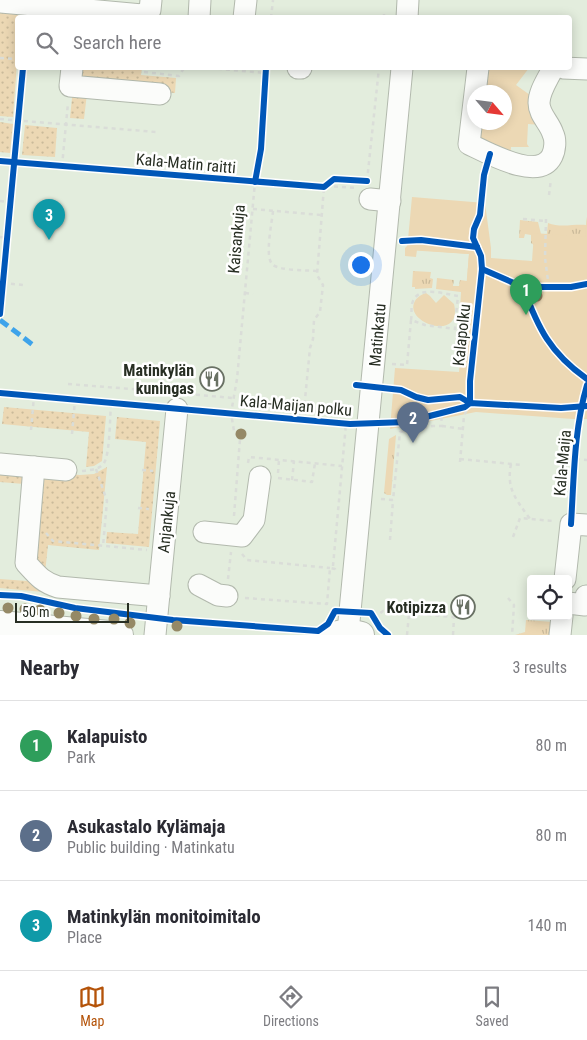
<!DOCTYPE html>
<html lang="en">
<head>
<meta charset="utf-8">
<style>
	:root { --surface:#fff; --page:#f2f2f3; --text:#2b2b33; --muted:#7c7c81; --line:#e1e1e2; --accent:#b45309 }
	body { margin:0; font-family:"Roboto Condensed",sans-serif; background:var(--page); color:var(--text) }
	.controls { position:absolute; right:15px; bottom:15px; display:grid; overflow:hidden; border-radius:5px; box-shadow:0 2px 12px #0003 }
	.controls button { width:45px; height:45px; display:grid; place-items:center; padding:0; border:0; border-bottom:1px solid var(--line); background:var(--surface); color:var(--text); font:25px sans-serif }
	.compass { position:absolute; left:467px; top:85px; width:45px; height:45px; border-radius:50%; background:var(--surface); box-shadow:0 2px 12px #0003; rotate:118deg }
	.scale { position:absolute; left:15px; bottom:12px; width:114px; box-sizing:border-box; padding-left:5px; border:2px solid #272e23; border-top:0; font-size:14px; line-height:18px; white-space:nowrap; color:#272e23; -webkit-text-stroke:4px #fff; paint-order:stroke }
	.you { position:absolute; left:360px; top:264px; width:18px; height:18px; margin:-12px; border:4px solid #fff; border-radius:50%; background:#1a73e8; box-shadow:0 0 0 8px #1a73e833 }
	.badge { display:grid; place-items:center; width:32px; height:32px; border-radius:50%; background:var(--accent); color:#fff; font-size:16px; font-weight:700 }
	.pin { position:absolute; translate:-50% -41px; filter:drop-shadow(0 1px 2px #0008) }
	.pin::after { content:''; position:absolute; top:26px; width:18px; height:15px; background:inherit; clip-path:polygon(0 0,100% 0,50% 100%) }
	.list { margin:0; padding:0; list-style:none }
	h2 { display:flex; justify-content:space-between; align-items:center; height:65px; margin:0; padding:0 20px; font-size:21px }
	h2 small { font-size:16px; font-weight:400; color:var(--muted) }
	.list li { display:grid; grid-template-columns:32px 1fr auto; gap:15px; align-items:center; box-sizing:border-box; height:90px; padding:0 20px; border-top:1px solid var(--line) }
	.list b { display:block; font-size:19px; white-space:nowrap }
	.list p { margin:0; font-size:16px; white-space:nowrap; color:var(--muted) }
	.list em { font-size:16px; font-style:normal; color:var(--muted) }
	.icon { flex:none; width:28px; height:28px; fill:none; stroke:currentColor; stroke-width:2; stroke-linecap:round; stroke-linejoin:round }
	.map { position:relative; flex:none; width:587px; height:635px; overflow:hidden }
	.search { position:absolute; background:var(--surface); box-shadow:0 2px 12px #0003; left:15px; right:15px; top:15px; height:55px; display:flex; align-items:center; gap:12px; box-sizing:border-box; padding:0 18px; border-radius:5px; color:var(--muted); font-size:19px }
	.sheet { height:335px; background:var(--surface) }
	nav { display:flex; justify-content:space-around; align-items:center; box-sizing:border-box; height:70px; border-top:1px solid var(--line); background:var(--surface); font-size:14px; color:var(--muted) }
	nav a { display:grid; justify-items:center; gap:2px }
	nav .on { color:var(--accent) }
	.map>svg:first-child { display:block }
	.grass { fill:url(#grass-tufts) }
	.park { fill:#ecd8b4 }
	.garden { fill:url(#garden-dots) }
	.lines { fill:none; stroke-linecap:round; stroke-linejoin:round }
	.minor-casing { stroke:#b2b9ad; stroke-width:23 }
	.major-casing { stroke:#b2b9ad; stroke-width:28 }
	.path { stroke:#daddd8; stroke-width:2.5; stroke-dasharray:4 4; stroke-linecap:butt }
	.minor { stroke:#fbfcfa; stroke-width:21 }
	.major { stroke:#fbfcfa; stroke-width:26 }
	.quiet { stroke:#3ea3ea; stroke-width:5; stroke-dasharray:10 5; stroke-linecap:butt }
	.cycleway-casing { stroke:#fff; stroke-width:9 }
	.cycleway { stroke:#0057b8; stroke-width:6 }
	.tree { fill:#958966 }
	.labels { text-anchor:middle; stroke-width:5; stroke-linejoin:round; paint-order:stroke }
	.street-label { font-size:16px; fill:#272e23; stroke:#fff }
	.poi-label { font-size:16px; font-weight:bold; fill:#272e23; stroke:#fff; text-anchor:end }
</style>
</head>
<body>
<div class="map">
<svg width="587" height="635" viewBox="0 0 587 635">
	<defs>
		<pattern id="grass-tufts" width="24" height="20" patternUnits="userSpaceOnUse" patternTransform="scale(1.25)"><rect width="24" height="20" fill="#ecd8b4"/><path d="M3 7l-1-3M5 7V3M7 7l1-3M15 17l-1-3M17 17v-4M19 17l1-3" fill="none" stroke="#caba9a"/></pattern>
		<pattern id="garden-dots" width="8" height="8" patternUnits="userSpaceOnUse" patternTransform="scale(1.25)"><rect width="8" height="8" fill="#ecd8b4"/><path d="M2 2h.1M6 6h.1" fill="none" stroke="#caba9a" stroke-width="1.8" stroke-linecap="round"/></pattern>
	</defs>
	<rect width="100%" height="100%" fill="#e3eddd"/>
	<g class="grass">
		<path d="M587,217V280L546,242L548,223C560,228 573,224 586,225Z"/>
		<polygon points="520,220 538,222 542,238 534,245 531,243 531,235 525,234 524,238 519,238"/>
		<polygon points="408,245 475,252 464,313 465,309 460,309 461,292 436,289 437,278 454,280 453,286 459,286 460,280 467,281 469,254 417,250 416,257 405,256 405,248"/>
		<polygon points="413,271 431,272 430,278 433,279 432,288 415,289 415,287 412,287"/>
		<polygon points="396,435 391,495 387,495 384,493 389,439"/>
		<polygon points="526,620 553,622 555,635 515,635 525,632"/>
	</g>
	<g class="park">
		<polygon points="484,68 529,68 516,85 530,95 542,125 528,124 527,144 529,147 511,147 510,160 475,141 477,123 504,122 504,92 480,92"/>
		<polygon points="412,197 485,203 491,248 491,258 532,261 534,233 585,237 587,217 587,419 573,419 476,412 390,429 395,368 459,372 469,254 407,250"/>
		<path d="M426,293L430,296L436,303L444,295L454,304C463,342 406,324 414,303C416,298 420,295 426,293Z"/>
	</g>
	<g class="garden">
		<polygon points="0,0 23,0 21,17 18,18 17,63 13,117 0,116"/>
		<polygon points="75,68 142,68 141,75 176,78 175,93 88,85 84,119 70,118"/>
		<polygon points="0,122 13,124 10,153 0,152"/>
		<polygon points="25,125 57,128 55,157 22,155"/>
		<polygon points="4,407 106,416 102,461 94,466 86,467 89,432 2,424"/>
		<polygon points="117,417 160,421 149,547 106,543 107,532 138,534 146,442 115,439"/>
		<polygon points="107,467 99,550 48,545 43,592 0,588 0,579 27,581 36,485 0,482 0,468 80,475 94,474"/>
	</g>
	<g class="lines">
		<g class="minor-casing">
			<g id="minor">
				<polyline points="0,2 77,9"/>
				<polyline points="76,18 77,9 142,15 150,10 151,0"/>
				<polyline points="199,18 200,0"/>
				<polyline points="244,18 246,0"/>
				<polyline points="407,18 408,0"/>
				<polyline points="72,68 70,86 160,94"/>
				<polyline points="298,68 301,68"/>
				<path d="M478,68L469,144C488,153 539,182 552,156C555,150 556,140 553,134C550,123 539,115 539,103C539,91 548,79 553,68"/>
				<polyline points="563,68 587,69"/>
				<polyline points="370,199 390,201"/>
				<polyline points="0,464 66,470"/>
				<path d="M34,467L26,563C37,575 42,582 58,587L159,596"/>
				<polyline points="204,532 242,536 254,520 260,477"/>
				<polyline points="565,579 571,524 587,525"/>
				<polyline points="199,585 218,595 227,596"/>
				<polyline points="568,603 585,605 586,596"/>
				<polyline points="348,632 402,68"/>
				<polyline points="155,635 177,409"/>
				<polyline points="560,635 562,616"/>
			</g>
		</g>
		<g class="major-casing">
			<g id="major">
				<polyline points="0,624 120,635"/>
				<polyline points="333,635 348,632 361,635"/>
			</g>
		</g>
		<g class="path">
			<polyline points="271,18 273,0"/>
			<polyline points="384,18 384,12"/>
			<polyline points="0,58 18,59"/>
			<polyline points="210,68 265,73"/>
			<polyline points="144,72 179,76 184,68"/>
			<polyline points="0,119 156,132"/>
			<polyline points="62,166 68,103"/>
			<polyline points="367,181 379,68"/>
			<polyline points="326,186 357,188"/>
			<polyline points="549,195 551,179"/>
			<polyline points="0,201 10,202"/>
			<polyline points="253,209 321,215"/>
			<path d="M273,211C272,223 264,258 273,265C282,271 306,270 317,271"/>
			<polyline points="523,219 546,221"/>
			<polyline points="546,219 545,258 549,288"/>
			<polyline points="0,237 7,238"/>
			<polyline points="3,283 24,285"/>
			<polyline points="245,293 253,294"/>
			<polyline points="0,308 1,309"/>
			<path d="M411,320C412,315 411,308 412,304C417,284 444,294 458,296L456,315"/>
			<polyline points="392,364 407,365 411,320 425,325 455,329 456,315 477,318"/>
			<polyline points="68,384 170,392"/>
			<polyline points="188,394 233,398"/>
			<polyline points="304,410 352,415"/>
			<polyline points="303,420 310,348 313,339 314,320 320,312 323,285 317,275 324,187"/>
			<polyline points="442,426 463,429"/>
			<polyline points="31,430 34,396"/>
			<polyline points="72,434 75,400"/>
			<polyline points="460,459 522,465"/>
			<polyline points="576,459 587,460"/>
			<polyline points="460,462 464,416 470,403"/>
			<polyline points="248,463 249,457 342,466"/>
			<path d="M511,464C506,489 516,499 530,519"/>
			<polyline points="96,469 107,501 103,546"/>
			<polyline points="142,470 153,471"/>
			<path d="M82,471C90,470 99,470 104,463C110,454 110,415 111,403"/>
			<polyline points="278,473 279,460"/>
			<polyline points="278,478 312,482 315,463"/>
			<polyline points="292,480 294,461"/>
			<polyline points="381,499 393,500 400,432 433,426 442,426 441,413"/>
			<polyline points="138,508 149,509"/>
			<polyline points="234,516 240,439 234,431 231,413 237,379 255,182"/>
			<polyline points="46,533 53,541 147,550"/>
			<polyline points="513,537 520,518 553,521"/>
			<polyline points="390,540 393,500"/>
			<polyline points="242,554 247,560 330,568"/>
			<polyline points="333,566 346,424"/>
			<polyline points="228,579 231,552"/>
			<polyline points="245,598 327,604 330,568 335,569 335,571"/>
			<polyline points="508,598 514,605 512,635"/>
			<polyline points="374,618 383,611 465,618"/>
			<polyline points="207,622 208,625"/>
			<polyline points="407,635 409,614"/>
			<polyline points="453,635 454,618"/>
		</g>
		<use href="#minor" class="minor"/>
		<use href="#major" class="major"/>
		<polyline class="quiet" points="0,320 33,345"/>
		<g class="cycleway-casing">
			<g id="cycleway">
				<polyline points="0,161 324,187 334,179 367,181"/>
				<polyline points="255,182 261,149 266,68"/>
				<polyline points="402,241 421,240 477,247"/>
				<polyline points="482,269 523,287 571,287 587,284"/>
				<path d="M523,287C538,328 550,353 587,379"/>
				<polyline points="0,314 23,68"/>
				<polyline points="356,385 401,390 416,397 428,400 460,397 470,403"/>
				<polyline points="0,393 350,424 406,422 465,407 470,403 561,408 587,406"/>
				<polyline points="470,403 470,381 482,269 481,256 473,238 474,229 480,215 484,175 490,154"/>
				<path d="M571,524C574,477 574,429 587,385"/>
				<polyline points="0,595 21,596 75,608 173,620 318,631 328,624 335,611 371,613 380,628 388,635"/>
			</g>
		</g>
		<use href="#cycleway" class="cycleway"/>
	</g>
	<g class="tree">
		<circle cx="537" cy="296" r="5.5"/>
		<circle cx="241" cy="434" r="5.5"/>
		<circle cx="8" cy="608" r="5.5"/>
		<circle cx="25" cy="609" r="5.5"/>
		<circle cx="40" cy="610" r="5.5"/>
		<circle cx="59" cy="613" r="5.5"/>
		<circle cx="76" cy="616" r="5.5"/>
		<circle cx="94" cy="619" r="5.5"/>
		<circle cx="114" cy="619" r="5.5"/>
		<circle cx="130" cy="623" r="5.5"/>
		<circle cx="177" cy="626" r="5.5"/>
	</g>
	<defs>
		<g id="restaurant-ring" transform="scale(1.25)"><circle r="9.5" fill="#fff" stroke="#697164" stroke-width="1.5"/><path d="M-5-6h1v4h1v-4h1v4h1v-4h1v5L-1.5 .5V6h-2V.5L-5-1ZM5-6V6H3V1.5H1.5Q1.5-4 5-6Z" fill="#697164"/></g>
	</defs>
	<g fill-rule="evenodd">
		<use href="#restaurant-ring" x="212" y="379"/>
		<use href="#restaurant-ring" x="463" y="607"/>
	</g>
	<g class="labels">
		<g class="street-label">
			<text transform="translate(186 163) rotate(5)" y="6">Kala-Matin raitti</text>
			<text transform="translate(236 239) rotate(-85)" y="6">Kaisankuja</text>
			<text transform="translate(377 335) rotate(-85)" y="6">Matinkatu</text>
			<text transform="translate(461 335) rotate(-84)" y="6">Kalapolku</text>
			<text transform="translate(296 405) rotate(5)" y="6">Kala-Maijan polku</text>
			<text transform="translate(562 463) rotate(-85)" y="6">Kala-Maija</text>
			<text transform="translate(166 522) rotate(-84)" y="6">Anjankuja</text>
		</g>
		<g class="poi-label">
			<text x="194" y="376">Matinkylän<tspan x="194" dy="18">kuningas</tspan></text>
			<text x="446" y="613">Kotipizza</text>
		</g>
	</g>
</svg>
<div class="controls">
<button><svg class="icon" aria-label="locate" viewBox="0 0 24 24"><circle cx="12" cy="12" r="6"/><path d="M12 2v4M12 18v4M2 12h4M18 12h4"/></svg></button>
</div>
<svg class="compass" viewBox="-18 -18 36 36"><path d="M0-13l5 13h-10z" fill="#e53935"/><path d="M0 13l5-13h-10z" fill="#7c7c81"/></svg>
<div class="scale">50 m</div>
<div class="you"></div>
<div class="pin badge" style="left:526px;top:315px;background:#2e9e5b">1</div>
<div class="pin badge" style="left:413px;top:443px;background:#5c6f8a">2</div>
<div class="pin badge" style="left:49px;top:240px;background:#0f9aa8">3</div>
<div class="search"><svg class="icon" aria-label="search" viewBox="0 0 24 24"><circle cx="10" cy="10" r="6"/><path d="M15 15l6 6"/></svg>Search here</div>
</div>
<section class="sheet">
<h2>Nearby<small>3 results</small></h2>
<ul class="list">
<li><span class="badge" style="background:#2e9e5b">1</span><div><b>Kalapuisto</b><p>Park</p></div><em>80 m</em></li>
<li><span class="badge" style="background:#5c6f8a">2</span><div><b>Asukastalo Kylämaja</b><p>Public building · Matinkatu</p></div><em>80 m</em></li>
<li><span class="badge" style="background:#0f9aa8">3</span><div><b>Matinkylän monitoimitalo</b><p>Place</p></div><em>140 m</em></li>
</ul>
</section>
<nav>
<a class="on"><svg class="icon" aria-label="map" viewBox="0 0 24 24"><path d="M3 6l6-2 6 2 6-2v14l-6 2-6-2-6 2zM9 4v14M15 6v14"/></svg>Map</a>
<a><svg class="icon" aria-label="directions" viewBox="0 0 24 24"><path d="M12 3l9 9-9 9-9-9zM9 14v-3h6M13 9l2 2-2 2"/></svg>Directions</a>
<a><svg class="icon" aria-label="saved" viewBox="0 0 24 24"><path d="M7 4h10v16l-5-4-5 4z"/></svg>Saved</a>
</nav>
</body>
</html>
